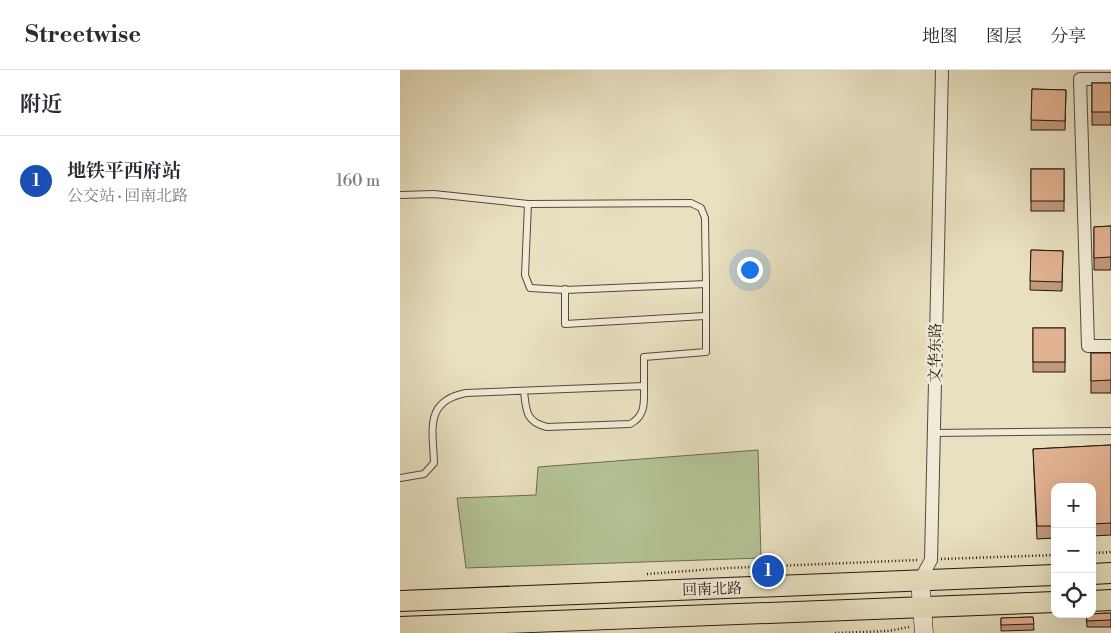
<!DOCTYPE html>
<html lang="zh">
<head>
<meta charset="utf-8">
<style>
	:root { --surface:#fff; --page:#f2f2f3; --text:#2b2b33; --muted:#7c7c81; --line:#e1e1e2; --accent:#7c3aed }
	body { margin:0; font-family:"Libre Bodoni","Noto Serif SC",serif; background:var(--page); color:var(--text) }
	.controls { position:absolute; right:15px; bottom:15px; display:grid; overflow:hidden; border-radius:10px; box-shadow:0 5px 20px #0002 }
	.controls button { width:45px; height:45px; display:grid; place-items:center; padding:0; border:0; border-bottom:1px solid var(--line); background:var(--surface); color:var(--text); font:25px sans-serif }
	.you { position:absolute; left:349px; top:199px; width:18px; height:18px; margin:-12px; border:4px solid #fff; border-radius:50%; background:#1a73e8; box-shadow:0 0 0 8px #1a73e833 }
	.badge { display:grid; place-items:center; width:32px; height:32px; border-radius:50%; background:var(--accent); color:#fff; font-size:16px; font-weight:700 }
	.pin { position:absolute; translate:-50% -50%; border:2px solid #fff; box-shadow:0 1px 5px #0006 }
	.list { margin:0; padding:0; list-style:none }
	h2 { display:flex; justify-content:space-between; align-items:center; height:65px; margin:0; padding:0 20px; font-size:21px }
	h2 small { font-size:16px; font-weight:400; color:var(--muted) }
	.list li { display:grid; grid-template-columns:32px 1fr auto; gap:15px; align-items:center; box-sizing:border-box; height:90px; padding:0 20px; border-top:1px solid var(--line) }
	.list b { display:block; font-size:19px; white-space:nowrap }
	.list p { margin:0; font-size:16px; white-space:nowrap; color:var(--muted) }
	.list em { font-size:16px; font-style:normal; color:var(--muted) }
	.icon { flex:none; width:28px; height:28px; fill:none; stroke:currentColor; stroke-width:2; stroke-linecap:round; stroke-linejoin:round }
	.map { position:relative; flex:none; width:711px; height:563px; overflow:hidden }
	header { display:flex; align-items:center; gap:30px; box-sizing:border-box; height:70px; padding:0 25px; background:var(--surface); border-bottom:1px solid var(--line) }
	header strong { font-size:24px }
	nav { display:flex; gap:28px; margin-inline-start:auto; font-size:18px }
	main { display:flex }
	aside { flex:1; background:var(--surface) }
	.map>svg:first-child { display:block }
	.green { fill:#b4c394; stroke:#6d6c51 }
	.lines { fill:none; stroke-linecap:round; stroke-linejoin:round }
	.lane-casing { stroke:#56483a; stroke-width:8 }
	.street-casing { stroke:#56483a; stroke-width:14 }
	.secondary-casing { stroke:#26150e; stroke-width:19 }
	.primary-casing { stroke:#26150e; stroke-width:22 }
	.path { stroke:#26150e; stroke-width:2.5; stroke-dasharray:1 2.5; stroke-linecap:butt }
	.lane { stroke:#f0ebd6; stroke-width:6 }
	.street { stroke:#f0ebd6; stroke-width:12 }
	.secondary { stroke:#f0ebd6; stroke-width:18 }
	.primary { stroke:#e8e0c0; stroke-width:20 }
	.wall { fill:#c2997d; stroke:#26150e }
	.building { fill:#e1b291; stroke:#26150e }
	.labels { text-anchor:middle; stroke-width:5; stroke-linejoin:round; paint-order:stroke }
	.street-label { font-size:15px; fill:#26150e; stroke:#f0ebd6 }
</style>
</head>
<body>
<header>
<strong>Streetwise</strong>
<nav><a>地图</a><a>图层</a><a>分享</a></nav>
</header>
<main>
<aside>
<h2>附近<small></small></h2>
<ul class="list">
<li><span class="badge" style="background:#1a4fb4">1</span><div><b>地铁平西府站</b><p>公交站 · 回南北路</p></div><em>160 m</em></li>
</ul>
</aside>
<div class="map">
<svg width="711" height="563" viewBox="0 0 711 563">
	<rect width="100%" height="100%" fill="#e8e0c0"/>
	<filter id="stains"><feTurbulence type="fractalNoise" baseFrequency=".004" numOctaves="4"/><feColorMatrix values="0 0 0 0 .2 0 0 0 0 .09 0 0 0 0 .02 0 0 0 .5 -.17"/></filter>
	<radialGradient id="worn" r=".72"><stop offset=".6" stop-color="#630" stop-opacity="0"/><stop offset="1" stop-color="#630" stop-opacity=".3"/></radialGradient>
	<polygon class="green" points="358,380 361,488 66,498 57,428 136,425 138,397"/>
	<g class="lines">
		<g class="lane-casing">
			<g id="lane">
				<polyline points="0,125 34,124 128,134 291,133 301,138 305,148 306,214 165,220 130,218 125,205 128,134"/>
				<polyline points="165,219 165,254 305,246"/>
				<polyline points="244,316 244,287 306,282 306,214"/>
				<polyline points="534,363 711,361"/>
				<path d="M0,408L24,404L34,393C33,360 24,331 66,323L244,316C244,332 246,346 230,354L147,357C126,352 126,341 124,321"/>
			</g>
		</g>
		<g class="street-casing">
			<g id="street">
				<polyline points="711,9 680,9 688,276 711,276"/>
				<polyline points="520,510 531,490 542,0"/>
			</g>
		</g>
		<g class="secondary-casing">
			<polyline id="secondary" points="520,510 524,563"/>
		</g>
		<g class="primary-casing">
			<g id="primary">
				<polyline points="692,504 711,503"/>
				<polyline points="0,531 655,505"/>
				<polyline points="692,531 711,530"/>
				<polyline points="0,557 655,532"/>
			</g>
		</g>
		<g class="path">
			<polyline points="692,483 711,482"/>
			<polyline points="541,489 655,485"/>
			<polyline points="247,504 328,498 518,490"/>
			<polyline points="435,563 488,561 509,557"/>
		</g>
		<use href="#lane" class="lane"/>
		<use href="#street" class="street"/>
		<use href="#secondary" class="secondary"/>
		<use href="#primary" class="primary"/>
	</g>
	<g class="wall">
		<rect x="692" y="13" width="19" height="42"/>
		<polygon points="632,19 666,20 665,60 631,60"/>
		<rect x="631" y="99" width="33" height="42"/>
		<polygon points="711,156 711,200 694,200 694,157"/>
		<polygon points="631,180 663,181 662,221 630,220"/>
		<rect x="633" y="258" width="32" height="44"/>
		<rect x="691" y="283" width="20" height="40"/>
		<polygon points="711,375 711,465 692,466 692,417 655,417 655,468 637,469 633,379"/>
		<polygon points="711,543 711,557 687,557 686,544"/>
		<polygon points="633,547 634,560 601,561 601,548"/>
	</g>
	<g class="building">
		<rect x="692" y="13" width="19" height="29"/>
		<polygon points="632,19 666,20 665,51 631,50"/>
		<rect x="631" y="99" width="33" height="32"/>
		<polygon points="711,156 711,187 694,188 694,157"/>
		<polygon points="631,180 663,181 662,212 630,211"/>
		<rect x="633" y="258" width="32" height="34"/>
		<polygon points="691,283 711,283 711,310 691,311"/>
		<polygon points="711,375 711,453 692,454 692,417 655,417 655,456 637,456 633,379"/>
		<polygon points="711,543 711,550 687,551 686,544"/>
		<polygon points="633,547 634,554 601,555 601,548"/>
	</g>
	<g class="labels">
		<g class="street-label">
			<text transform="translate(535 283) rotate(-89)" y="5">文华东路</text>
			<text transform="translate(312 519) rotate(-2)" y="5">回南北路</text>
		</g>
	</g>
	<rect width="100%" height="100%" filter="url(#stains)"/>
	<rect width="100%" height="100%" fill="url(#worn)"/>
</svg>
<div class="controls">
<button>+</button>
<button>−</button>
<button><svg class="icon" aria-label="locate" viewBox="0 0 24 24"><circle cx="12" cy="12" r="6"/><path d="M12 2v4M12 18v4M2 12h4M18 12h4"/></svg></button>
</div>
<div class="you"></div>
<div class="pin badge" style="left:368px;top:501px;background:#1a4fb4">1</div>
</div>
</main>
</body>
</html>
